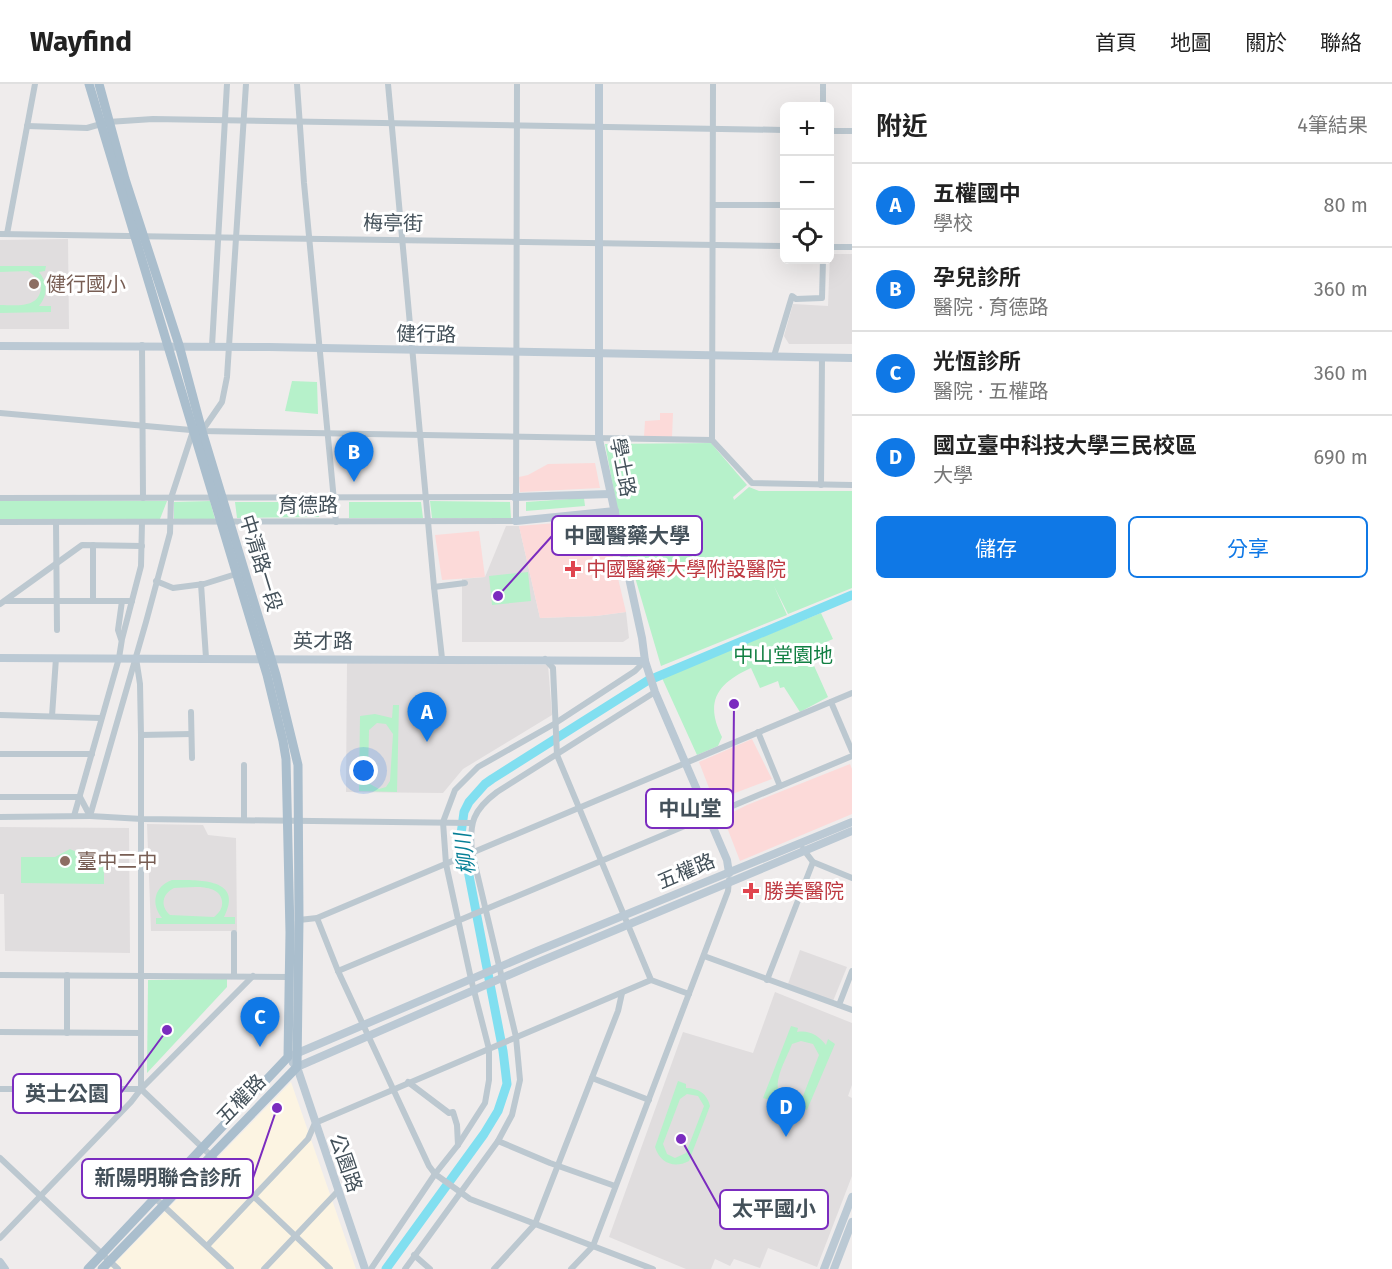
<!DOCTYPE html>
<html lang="zh-TW">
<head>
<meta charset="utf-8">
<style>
	:root { --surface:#fff; --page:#f6f6f6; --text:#222; --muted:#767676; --line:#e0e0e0; --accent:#0f78e6 }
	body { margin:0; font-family:"Fira Sans","Noto Sans TC",sans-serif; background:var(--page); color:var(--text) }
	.controls { position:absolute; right:18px; top:18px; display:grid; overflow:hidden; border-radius:9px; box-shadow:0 6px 24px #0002 }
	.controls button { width:54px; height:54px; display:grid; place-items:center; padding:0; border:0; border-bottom:2px solid var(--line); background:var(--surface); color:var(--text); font:30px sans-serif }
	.you { position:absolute; left:364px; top:687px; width:21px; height:21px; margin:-15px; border:4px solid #fff; border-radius:50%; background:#1a73e8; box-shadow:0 0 0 9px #1a73e833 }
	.badge { display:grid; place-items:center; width:39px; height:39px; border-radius:50%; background:var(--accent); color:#fff; font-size:20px; font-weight:700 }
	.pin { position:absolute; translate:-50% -50px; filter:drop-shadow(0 2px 3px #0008) }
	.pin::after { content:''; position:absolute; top:32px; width:21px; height:18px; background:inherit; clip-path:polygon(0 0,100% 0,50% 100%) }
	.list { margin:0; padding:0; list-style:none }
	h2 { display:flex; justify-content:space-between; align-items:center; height:78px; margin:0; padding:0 24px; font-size:26px }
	h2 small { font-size:20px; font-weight:400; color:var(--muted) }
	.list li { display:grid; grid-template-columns:39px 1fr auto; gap:18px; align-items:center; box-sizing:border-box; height:84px; padding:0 24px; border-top:2px solid var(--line) }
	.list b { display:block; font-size:22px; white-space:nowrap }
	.list p { margin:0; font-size:20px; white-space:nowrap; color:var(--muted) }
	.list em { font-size:20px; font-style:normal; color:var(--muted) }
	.actions { display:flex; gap:12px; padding:18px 24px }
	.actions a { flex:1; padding:14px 0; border:2px solid var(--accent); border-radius:9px; text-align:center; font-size:21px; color:var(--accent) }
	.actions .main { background:var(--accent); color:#fff }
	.icon { flex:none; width:33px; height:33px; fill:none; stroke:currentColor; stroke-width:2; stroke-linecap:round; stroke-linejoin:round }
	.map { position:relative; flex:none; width:852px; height:1185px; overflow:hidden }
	header { display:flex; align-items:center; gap:36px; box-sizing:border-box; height:84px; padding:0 30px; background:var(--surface); border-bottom:2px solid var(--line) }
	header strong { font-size:28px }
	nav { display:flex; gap:33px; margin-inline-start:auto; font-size:21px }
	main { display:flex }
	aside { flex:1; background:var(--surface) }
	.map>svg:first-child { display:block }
	.commercial { fill:#fcf4e2 }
	.education { fill:#e0ddde }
	.medical { fill:#fcdad9 }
	.green { fill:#b6f1ca; fill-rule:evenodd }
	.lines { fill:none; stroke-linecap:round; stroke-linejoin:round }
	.river { stroke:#81dff0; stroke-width:9 }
	.street { stroke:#bcc8d0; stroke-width:6 }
	.secondary { stroke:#bbc9d4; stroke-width:8 }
	.primary { stroke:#aabecd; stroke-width:9 }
	.education-dot { fill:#8d6e63; stroke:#fff; stroke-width:2 }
	.health-dot { fill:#e0444e; stroke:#fff; stroke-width:2 }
	.labels { text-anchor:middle; stroke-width:6; stroke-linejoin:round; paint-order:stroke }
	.street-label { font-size:20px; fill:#44515a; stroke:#fff }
	.education-label { font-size:20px; fill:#785e54; stroke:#fff; text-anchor:start }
	.health-label { font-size:20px; fill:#be3a42; stroke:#fff; text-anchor:start }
	.park-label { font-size:20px; fill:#117f42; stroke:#fff }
	.water-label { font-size:21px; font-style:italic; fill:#067f96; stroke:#fff }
	.leader { fill:none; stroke:#7b2cbf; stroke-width:2 }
	.callout-dot { fill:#7b2cbf; stroke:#fff; stroke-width:2 }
	.callout { fill:#fff; stroke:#7b2cbf; stroke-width:2 }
	.callout-label { font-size:21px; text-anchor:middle; font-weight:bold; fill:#44515a }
</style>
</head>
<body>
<header>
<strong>Wayfind</strong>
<nav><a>首頁</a><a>地圖</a><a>關於</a><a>聯絡</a></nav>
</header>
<main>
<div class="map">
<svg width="852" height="1185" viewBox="0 0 852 1185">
	<rect width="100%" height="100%" fill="#efecec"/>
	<polygon class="commercial" points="291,998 356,1185 109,1185"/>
	<g class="education">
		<polygon points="68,155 69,245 0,245 0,156"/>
		<polygon points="830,170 852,170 852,260 789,260 784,252 793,220 828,222"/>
		<polygon points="506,442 519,442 540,534 596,532 626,528 629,554 623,558 462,558 462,495 485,493"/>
		<polygon points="347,579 548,581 552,631 463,685 443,709 346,708"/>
		<polygon points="147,740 203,741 208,751 236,754 237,847 151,847"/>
		<polygon points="0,743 129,744 130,869 5,867 4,810 0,810"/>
		<polygon points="800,866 847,883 833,917 788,900"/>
		<polygon points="775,908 852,939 852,1001 848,1012 852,1014 852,1092 817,1183 768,1164 760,1184 734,1175 730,1182 715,1175 711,1185 686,1185 609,1153 683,948 753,969"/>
	</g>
	<g class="medical">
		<polygon points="660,329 673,329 672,353 644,353 645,337 660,336"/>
		<polygon points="595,379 600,404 520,408 519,393 528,391 548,380"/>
		<polygon points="604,435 626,528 596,532 540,534 519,442"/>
		<polygon points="479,447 485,493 442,496 435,451"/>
		<polygon points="752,655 772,695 714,717 699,678"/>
		<polygon points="850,680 852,685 852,730 740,777 723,733 747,721"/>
	</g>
	<g class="green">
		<path d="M0,182H46L45,187L39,188C48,199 48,211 39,222H51V228L0,229V221C16,221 39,225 41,204L37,194L28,187L0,188Z"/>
		<polygon points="292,297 317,298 318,330 285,327"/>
		<polygon points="711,359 747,401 733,413 734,416 749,403 759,407 852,407 852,504 788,530 774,502 787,531 661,582 622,449 605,360"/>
		<polygon points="584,414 585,422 526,427 526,418"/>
		<polygon points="0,416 167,417 160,435 0,437"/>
		<polygon points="210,417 215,435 174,435 174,418"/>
		<polygon points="430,417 510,418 511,434 432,434"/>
		<polygon points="235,418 318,418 319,433 237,434"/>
		<polygon points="349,418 421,418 423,434 349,434"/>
		<polygon points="528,488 531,517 492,521 489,492"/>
		<path d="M821,529L833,555L807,566L828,613L800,628L784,603L780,604L778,597L760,604L751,584C718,599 704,617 722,653L718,662L697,671L662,594Z"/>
		<path d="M393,621H399L397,708L359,707L360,632L375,630L392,634ZM377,639L386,640L393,650L390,697L386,703L379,705L370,700L368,693L369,646Z"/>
		<polygon points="70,765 83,771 104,769 104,800 21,799 21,773 55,773"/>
		<path d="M172,796C196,796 245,793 224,833H235V840H156V834H162C150,819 155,802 172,796ZM174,804C188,804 219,798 222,817C223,824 219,829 214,833L170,831C160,822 162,810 174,804Z"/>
		<polygon points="227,895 227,903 147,989 148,896"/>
		<path d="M791,942L798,944L797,948C809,946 818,951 826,961L828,955L835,960L807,1026L802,1024L803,1020L786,1021L773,1011L770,1016L763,1014ZM801,957L813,960L819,971L803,1012C797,1016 791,1018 784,1014C768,1004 787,974 792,960Z"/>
		<path d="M678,997L686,1000V1004C699,1004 707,1010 710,1022L689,1077C674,1085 660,1079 655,1063ZM687,1010L698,1012L704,1022L686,1069L675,1074L667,1070L663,1060L680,1015Z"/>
	</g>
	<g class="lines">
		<polyline class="river" points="386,1185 484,1050 498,1027 507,1000 503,967 461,750 464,728 469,718 485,700 492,695 647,597 852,511"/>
		<g class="street">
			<polyline points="297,0 304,99 336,438"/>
			<polyline points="388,0 434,503 442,574"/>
			<polyline points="823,22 823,0"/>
			<polyline points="27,42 87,44 108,38 153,35 784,46"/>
			<polyline points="830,47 852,47"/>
			<polyline points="713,121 784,121"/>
			<polyline points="0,150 784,162"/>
			<polyline points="7,150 35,0"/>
			<polyline points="830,163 852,163"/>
			<polyline points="142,261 143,414"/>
			<polyline points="212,262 227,0"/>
			<polyline points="774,272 792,212 796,215 822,214 823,176"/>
			<polyline points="0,329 202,347 712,356 752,399 852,401"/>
			<polyline points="202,347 222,318 227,293 246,0"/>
			<polyline points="712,356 713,0"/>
			<polyline points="821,401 822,273"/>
			<polyline points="0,414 515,413"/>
			<polyline points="0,438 516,437 517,0"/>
			<polyline points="56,438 57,546"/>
			<polyline points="93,461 93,517"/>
			<polyline points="156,497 173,504 204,500 236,490"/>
			<polyline points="201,500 206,574"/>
			<polyline points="434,503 465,499"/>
			<polyline points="5,517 132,517"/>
			<polyline points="0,520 82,461 142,462"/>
			<polyline points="121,555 118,546 122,517"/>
			<polyline points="136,574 140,600 141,651 141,1005 330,1185"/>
			<polyline points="545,575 553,584 557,671 651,896 689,910"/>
			<polyline points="831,618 852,667"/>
			<polyline points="191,628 192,674"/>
			<polyline points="0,631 101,634"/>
			<polyline points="52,632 56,574"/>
			<polyline points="758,648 780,702"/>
			<polyline points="141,651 191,650"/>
			<polyline points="0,670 92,670"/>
			<polyline points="244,681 244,735"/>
			<polyline points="0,713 80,713"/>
			<polyline points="80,713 90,732 142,735 471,739"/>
			<polyline points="74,732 119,574 122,555 141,482 142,438"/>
			<polyline points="0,733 90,732 146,538 170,449 171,414 193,347"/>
			<polyline points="803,765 813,778 852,794"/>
			<polyline points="317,834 338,887 429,1082 435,1090 470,1115 653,1185"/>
			<polyline points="298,838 299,836 317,834 852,609"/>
			<polyline points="704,872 852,926"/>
			<polyline points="338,887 852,672"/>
			<polyline points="0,891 289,893"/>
			<polyline points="234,892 234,849"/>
			<polyline points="767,896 813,778"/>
			<polyline points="839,921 852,887"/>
			<polyline points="0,948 141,949"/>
			<polyline points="67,949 67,891"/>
			<polyline points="592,994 649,1016"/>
			<polyline points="408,998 449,1029 453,1028 457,1041 458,1061"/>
			<polyline points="0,1005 141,1005"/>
			<polyline points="498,1057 550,1079 615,1102"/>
			<polyline points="0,1074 118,1185"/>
			<polyline points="155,1114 231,1185"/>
			<polyline points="0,1154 131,1018 141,1005 253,892"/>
			<polyline points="207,1162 308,1055 315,1039 651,896"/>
			<polyline points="414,1171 430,1185"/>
			<polyline points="264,1185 338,1107"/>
			<polyline points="371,1185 435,1090 458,1061 485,1019 489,996 489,965 471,895 446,780 443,738 455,706 478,683 554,640 635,587 645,577"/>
			<path d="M405,1185L498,1057L512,1031L520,996L516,953L472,768C469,739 473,726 497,708L655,608"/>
			<polyline points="494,1185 535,1140 618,927 622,909"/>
			<polyline points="571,1185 593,1162 728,807 729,796"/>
		</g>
		<g class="secondary">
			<polyline points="599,0 599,355 642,554 645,577 655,608 727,776 729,789"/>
			<polyline points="0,262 269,263 852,274"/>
			<polyline points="515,413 610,410"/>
			<polyline points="516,437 615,427"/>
			<polyline points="0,574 645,577"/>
			<polyline points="293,971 537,867 852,738"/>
			<polyline points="293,979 297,983 365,1185"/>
			<polyline points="297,983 534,880 852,747"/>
			<polyline points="0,1178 5,1185"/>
			<polyline points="824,1185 852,1113"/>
			<polyline points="834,1185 852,1138"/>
		</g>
		<g class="primary">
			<polyline points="99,0 125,95 179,261 202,347 276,591 298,681 299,836 297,983 102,1185"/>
			<polyline points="88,1185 288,973 290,848 286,675 283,657 267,591 89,0"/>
		</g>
	</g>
	<g class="education-dot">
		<circle cx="34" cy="200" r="6"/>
		<circle cx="65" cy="777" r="6"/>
	</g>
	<g class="health-dot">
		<path d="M570 476h6v6h6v6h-6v6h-6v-6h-6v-6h6z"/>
		<path d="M748 798h6v6h6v6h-6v6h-6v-6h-6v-6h6z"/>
	</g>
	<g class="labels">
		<g class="street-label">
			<text transform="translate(393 139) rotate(1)" y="7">梅亭街</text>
			<text transform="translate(426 250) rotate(1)" y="7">健行路</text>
			<text transform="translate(623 383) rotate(79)" y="7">學士路</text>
			<text x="308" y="428">育德路</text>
			<text transform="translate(261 479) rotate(73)" y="7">中清路一段</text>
			<text x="323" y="564">英才路</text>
			<text transform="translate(686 787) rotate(-23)" y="7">五權路</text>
			<text transform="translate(241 1015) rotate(-46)" y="7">五權路</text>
			<text transform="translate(346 1079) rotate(71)" y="7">公園路</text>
		</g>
		<g class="education-label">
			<text x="46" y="207">健行國小</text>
			<text x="77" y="784">臺中二中</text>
		</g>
		<g class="health-label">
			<text x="586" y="492">中國醫藥大學附設醫院</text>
			<text x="764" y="814">勝美醫院</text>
		</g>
		<g class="park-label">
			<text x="783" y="578">中山堂園地</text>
		</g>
		<g class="water-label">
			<text transform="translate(465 770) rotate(-97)" y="7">柳川</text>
		</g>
	</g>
	<path class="leader" d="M498 512L552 452M734 620L733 724M167 946L121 1009M277 1024L253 1094M681 1055L720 1125"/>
	<g class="callout-dot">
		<circle cx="498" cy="512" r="6"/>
		<circle cx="734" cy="620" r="6"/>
		<circle cx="167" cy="946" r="6"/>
		<circle cx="277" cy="1024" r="6"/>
		<circle cx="681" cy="1055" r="6"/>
	</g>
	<g class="callout">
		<rect x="552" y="432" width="150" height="39" rx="6"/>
		<rect x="646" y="705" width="87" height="39" rx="6"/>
		<rect x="13" y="990" width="108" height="39" rx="6"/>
		<rect x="82" y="1075" width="171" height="39" rx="6"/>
		<rect x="720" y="1106" width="108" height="39" rx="6"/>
	</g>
	<g class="callout-label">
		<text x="627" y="459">中國醫藥大學</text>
		<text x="690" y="732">中山堂</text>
		<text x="67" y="1017">英士公園</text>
		<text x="168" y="1101">新陽明聯合診所</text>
		<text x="774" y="1132">太平國小</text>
	</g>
</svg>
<div class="controls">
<button>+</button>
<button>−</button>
<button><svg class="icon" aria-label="locate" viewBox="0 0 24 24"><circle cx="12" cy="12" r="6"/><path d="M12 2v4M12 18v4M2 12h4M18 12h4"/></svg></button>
</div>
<div class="you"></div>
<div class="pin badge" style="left:427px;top:658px">A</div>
<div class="pin badge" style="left:354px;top:398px">B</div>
<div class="pin badge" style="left:260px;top:963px">C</div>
<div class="pin badge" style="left:786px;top:1053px">D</div>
</div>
<aside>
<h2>附近<small>4筆結果</small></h2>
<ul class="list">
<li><span class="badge">A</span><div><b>五權國中</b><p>學校</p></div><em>80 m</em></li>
<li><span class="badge">B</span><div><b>孕兒診所</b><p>醫院 · 育德路</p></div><em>360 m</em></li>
<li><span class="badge">C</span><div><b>光恆診所</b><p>醫院 · 五權路</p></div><em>360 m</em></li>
<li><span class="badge">D</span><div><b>國立臺中科技大學三民校區</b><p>大學</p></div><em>690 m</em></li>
</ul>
<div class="actions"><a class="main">儲存</a><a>分享</a></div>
</aside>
</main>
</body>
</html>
